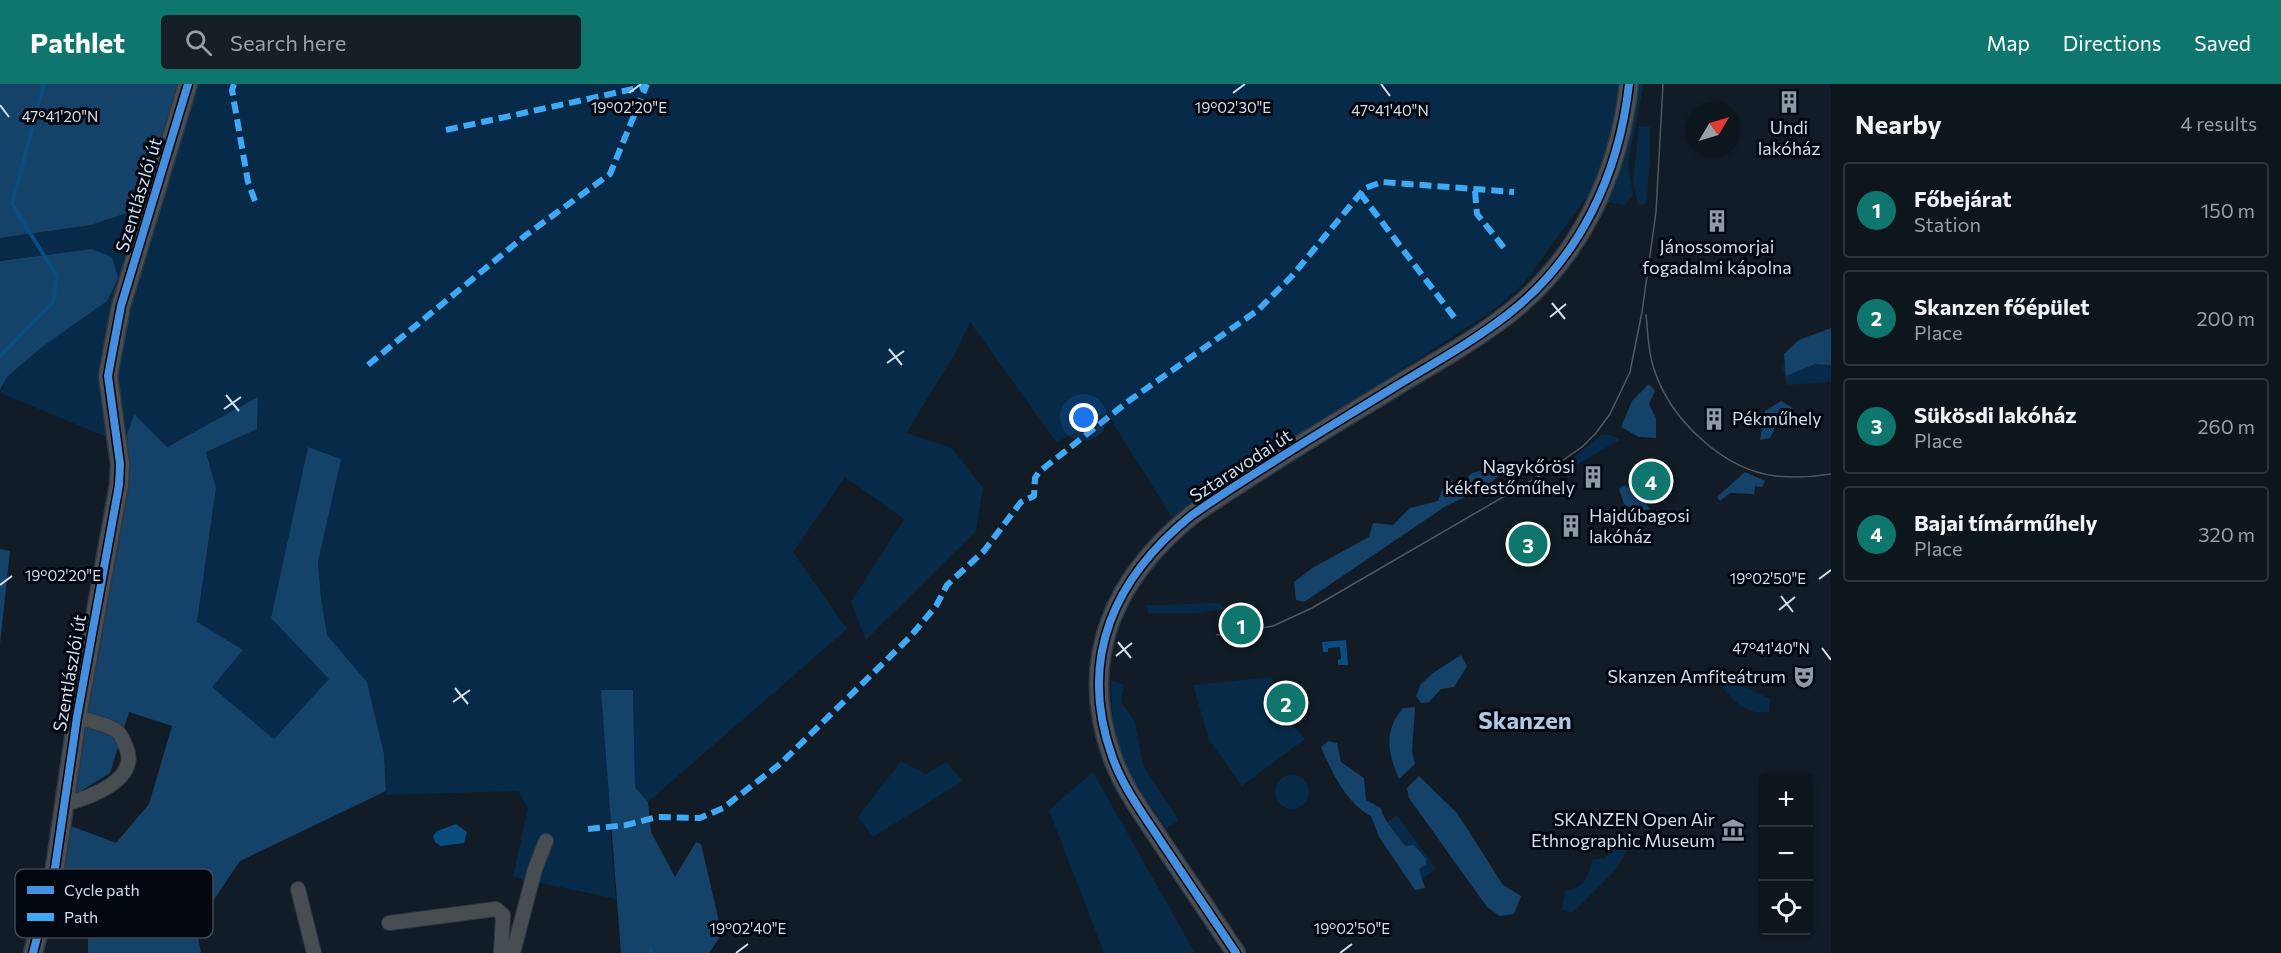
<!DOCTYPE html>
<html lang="en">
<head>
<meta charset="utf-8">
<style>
	:root { --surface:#0d151d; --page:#161e26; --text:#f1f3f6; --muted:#9a9fa4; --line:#2d343b; --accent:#0f766e }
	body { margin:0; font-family:Commissioner,sans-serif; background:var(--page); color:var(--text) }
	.controls { position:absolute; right:18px; bottom:18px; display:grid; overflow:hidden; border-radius:6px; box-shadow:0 2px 4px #0004 }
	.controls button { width:54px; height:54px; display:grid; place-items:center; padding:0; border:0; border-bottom:2px solid var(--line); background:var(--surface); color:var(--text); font:30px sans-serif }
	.compass { position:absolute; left:1687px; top:18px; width:54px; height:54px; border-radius:50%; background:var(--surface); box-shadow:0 2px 4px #0004; rotate:52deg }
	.you { position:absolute; left:1084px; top:334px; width:21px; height:21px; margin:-15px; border:4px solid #fff; border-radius:50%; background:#1a73e8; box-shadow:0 0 0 9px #1a73e833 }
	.badge { display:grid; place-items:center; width:39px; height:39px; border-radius:50%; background:var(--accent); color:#fff; font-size:20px; font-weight:700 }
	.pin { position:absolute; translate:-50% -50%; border:3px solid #fff; box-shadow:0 2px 6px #0006 }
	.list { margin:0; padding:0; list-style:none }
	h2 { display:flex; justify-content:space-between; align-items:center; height:78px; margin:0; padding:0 24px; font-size:26px }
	h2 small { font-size:20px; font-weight:400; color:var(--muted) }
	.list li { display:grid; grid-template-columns:39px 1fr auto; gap:18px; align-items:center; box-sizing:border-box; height:96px; margin:0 12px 12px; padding:0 12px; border:2px solid var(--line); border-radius:6px }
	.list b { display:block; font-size:22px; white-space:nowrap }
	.list p { margin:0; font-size:20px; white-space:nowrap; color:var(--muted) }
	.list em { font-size:20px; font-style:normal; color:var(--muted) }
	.icon { flex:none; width:33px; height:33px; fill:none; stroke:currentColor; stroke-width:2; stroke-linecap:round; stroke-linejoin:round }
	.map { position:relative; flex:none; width:1831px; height:869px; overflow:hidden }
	header { display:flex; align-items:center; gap:36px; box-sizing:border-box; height:84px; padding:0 30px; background:var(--accent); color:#fff }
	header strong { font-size:28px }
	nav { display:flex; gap:33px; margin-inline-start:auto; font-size:21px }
	.search { width:420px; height:54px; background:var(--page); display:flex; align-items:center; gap:15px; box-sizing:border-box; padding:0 21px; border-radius:6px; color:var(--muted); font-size:22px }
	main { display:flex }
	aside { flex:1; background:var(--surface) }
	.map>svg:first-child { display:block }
	.green { fill:#062a47 }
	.forest { fill:#154269 }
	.water { fill:#094c80 }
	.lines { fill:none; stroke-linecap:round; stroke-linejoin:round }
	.stream { stroke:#094c80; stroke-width:4 }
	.street-casing { stroke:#2e3741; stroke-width:16 }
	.secondary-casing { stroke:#2e3741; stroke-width:21 }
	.street { stroke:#484d52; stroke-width:14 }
	.secondary { stroke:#484e53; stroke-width:18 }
	.tram { stroke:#52585d; stroke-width:1.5 }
	.quiet { stroke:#3fa9f5; stroke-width:6; stroke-dasharray:12 6; stroke-linecap:butt }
	.cycleway-casing { stroke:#02070f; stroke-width:11 }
	.cycleway { stroke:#468fdf; stroke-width:8 }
	.ticks { fill:none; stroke:#d1deec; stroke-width:2 }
	.labels { text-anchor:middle; stroke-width:6; stroke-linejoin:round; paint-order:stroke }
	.poi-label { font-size:18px; fill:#d1deec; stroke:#02070f; text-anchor:end }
	.street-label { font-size:18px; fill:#d1deec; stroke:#02070f }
	.district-label { font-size:24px; font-weight:bold; fill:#aec8e2; stroke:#02070f }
	.key { fill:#02070f; stroke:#404851; stroke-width:1.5 }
	.key-label { font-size:16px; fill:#d1deec }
	.ticks-label { font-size:15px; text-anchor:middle; fill:#d1deec; stroke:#02070f; stroke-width:6; stroke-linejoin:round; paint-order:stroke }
</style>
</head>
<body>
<header>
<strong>Pathlet</strong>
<div class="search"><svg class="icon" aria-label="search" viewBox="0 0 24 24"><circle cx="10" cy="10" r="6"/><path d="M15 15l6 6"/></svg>Search here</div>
<nav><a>Map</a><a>Directions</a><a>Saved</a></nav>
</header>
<main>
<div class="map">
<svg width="1831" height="869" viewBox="0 0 1831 869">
	<rect width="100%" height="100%" fill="#111c27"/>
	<g class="green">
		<polygon points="183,0 1644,0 1628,79 1633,111 1625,121 1585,115 1525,198 1494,226 1172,433 1106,328 1057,359 970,238 956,268 906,349 952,364 983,404 976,447 866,556 851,518 904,435 845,393 793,468 847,545 648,718 635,703 633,606 610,744 616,815 513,793 528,724 518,707 384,711 386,707 384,670 367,598 327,551 321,514 318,478 340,375 308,363 271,534 330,595 274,655 212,603 197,539 216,404 206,368 257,345 258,314 166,363 134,330 124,360 0,309 8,292 42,263 91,165 0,177 0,154 91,141 130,128 143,103"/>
		<polygon points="1639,42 1650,43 1650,78 1646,120 1638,121 1633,97"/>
		<polygon points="1815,271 1831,276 1831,298 1787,301 1782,281"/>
		<polygon points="1601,351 1611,351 1620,356 1561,389 1560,385"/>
		<polygon points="1220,519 1225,525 1197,529 1148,529 1147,521"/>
		<polygon points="1272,593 1277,641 1293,640 1305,655 1242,702 1209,656 1193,601"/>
		<path d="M1111,596L1124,601L1121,618L1135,637L1143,681L1179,737L1166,744C1128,690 1110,665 1111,596Z"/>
		<path d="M1739,600L1770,615L1769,628C1745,631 1736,619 1721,602Z"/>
		<polygon points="901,677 926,690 946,678 963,697 873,753 858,733"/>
		<polygon points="1093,688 1195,869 1104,869 1049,726"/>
		<circle cx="1292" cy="708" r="17"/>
		<polygon points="1397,731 1436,785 1420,796 1381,743"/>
		<path d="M1626,747L1634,753L1616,785L1572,829L1562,826L1565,807C1584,804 1589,793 1592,776L1605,774Z"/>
	</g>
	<g class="forest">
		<polygon points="0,0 183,0 163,69 130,128 91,141 0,154"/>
		<polygon points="91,165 112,173 118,194 107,217 42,263 8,292 0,306 0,177"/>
		<polygon points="1831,244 1831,281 1815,280 1786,292 1784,270 1799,256"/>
		<polygon points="1649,300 1655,307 1649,320 1656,334 1656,354 1639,353 1621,343 1632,317"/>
		<polygon points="258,313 257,345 206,368 216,404 197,538 243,566 212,603 274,655 329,595 271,534 308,363 341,375 318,478 321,514 327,551 367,598 384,670 386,707 240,777 196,842 201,869 88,869 88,847 51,845 71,742 116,759 149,720 172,642 129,628 110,689 73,712 124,360 134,330 167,363"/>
		<polygon points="1781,317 1793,324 1778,337 1770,354 1760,356 1765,327"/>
		<path d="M1510,380C1495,400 1468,412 1446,422L1304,518L1296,516L1294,498L1314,483L1369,453L1373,439L1393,441L1410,424L1438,417L1448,391L1458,404L1472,389Z"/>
		<polygon points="1745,388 1765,397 1762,403 1755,402 1754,410 1730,409 1720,417 1717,413"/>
		<polygon points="1624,401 1636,407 1650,425 1637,428 1624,420 1619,405"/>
		<polygon points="0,465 10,467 0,560"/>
		<polygon points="1461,571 1467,582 1454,603 1441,605 1429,618 1421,619 1416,612 1421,600 1433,589"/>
		<polygon points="601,606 633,606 635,703 648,718 651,748 675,793 696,758 701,760 722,850 709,869 621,869"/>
		<path d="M1415,623L1412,667L1415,680L1399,695C1388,669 1383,648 1403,624Z"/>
		<path d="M1328,657L1337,659L1341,678L1364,694L1366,716L1381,724C1384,738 1397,750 1405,762L1414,761L1426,775V780L1419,785L1425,804L1415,806L1379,753L1371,732C1346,719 1332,688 1321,663Z"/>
		<polygon points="1419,692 1457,729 1503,801 1521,812 1514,830 1500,832 1487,823 1409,714 1407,704"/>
	</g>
	<g class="water">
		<polygon points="1346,556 1348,581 1338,581 1338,576 1341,575 1340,563 1328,564 1328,568 1323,568 1322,558"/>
		<polygon points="456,740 467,748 464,759 441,762 435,758 433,752 437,747"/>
	</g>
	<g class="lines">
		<g class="stream">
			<polyline points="0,272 53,218 57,192 12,120 44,0"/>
			<polyline points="651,866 651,869"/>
		</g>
		<g class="street-casing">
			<g id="street">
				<path d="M65,720C88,714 141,696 126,663C124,658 121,650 117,647C105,639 90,637 77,633"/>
				<polyline points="298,805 314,869"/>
				<polyline points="389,839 496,825 503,831 501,869"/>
				<polyline points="513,869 535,785 546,757"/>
			</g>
		</g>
		<g class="secondary-casing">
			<g id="secondary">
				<polyline points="33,869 55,784 77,633 119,401 120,380 108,292 121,222 188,0"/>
				<path d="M1236,869C1211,832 1187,796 1162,759C1144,731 1123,704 1112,672C1077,574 1115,493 1192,431C1258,385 1328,344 1396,302C1434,279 1472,258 1507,231C1580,175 1619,90 1629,0"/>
			</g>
		</g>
		<use href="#street" class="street"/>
		<use href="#secondary" class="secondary"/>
		<g class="tram">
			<path d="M1646,231C1648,249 1648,268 1654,285C1670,335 1723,386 1776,392C1795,394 1813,393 1831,390"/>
			<polyline points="1217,551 1273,542 1312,524 1541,391 1582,363 1596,349 1610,330 1630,288 1642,228 1656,128 1663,0"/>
		</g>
		<g class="quiet">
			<polyline points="234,0 232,6 248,98 255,117"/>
			<polyline points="446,46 647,2"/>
			<polyline points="1475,107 1477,130 1505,165"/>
			<polyline points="1360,109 1457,237"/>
			<polyline points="368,281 526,151 610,90 647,0"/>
			<polyline points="588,745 626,741 657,733 700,734 723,724 780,680 910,553 936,522 947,501 984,467 1021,418 1034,412 1035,394 1039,388 1130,316 1258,226 1292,192 1365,104 1382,98 1514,108"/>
		</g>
		<g class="cycleway-casing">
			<g id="cycleway">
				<polyline points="33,869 55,784 77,633 119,401 120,380 108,292 121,222 188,0"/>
				<path d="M1236,869C1211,832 1187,796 1162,759C1144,731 1123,704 1112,672C1077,574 1115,493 1192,431C1258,385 1328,344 1396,302C1434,279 1472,258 1507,231C1580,175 1619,90 1629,0"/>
			</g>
		</g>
		<use href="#cycleway" class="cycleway"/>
	</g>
	<path class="ticks" d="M1381,0L1390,12M629,9L641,0M1233,9L1245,0M0,21L9,33M1552,219L1565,235M1550,233L1566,220M889,265L902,281M887,279L904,267M226,311L239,327M224,325L241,313M1819,495L1831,486M0,501L12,492M1781,512L1793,528M1779,526L1795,513M1118,558L1131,574M1822,564L1831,576M1116,572L1132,559M455,604L468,620M453,618L470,606M736,869L748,860M1340,869L1352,860"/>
	<defs>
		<g id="building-bare" transform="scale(1.8)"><path d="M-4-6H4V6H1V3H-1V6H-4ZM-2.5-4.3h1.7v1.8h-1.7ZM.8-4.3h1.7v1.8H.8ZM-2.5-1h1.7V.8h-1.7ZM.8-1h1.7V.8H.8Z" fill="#8e9aa7" stroke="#02070f" stroke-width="2.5" paint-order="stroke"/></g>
		<g id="theatre-bare" transform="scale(1.8)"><path d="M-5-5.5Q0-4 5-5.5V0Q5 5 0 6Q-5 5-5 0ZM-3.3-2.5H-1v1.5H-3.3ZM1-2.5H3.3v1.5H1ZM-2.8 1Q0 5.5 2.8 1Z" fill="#8e9aa7" stroke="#02070f" stroke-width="2.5" paint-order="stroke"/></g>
		<g id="museum-bare" transform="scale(1.8)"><path d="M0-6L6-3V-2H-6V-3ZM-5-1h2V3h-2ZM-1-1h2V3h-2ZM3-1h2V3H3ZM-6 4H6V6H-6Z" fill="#8e9aa7" stroke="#02070f" stroke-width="2.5" paint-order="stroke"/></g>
	</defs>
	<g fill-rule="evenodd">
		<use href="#building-bare" x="1789" y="18"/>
		<use href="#building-bare" x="1717" y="137"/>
		<use href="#building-bare" x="1714" y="335"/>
		<use href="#building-bare" x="1593" y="393"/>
		<use href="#building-bare" x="1571" y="442"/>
		<use href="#theatre-bare" x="1804" y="593"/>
		<use href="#museum-bare" x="1733" y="746"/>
	</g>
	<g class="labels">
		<g class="poi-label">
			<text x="1789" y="50" text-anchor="middle">Undi<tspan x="1789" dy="21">lakóház</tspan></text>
			<text x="1717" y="169" text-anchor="middle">Jánossomorjai<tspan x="1717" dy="21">fogadalmi kápolna</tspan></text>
			<text x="1732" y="341" text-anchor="start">Pékműhely</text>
			<text x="1575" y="389">Nagykőrösi<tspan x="1575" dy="21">kékfestőműhely</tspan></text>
			<text x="1589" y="438" text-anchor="start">Hajdúbagosi<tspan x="1589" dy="21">lakóház</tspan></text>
			<text x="1786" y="599">Skanzen Amfiteátrum</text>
			<text x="1715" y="742">SKANZEN Open Air<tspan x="1715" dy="21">Ethnographic Museum</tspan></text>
		</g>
		<g class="street-label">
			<text transform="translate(139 111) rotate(-73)" y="6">Szentlászlói út</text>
			<text transform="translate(1241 382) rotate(-33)" y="6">Sztaravodai út</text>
			<text transform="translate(70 589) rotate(-80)" y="6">Szentlászlói út</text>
		</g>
		<g class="district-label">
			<text x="1525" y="645">Skanzen</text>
		</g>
	</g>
	<rect x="15" y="785" width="198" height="69" rx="9" class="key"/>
	<rect x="27" y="802" width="27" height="8" fill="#468fdf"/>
	<rect x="27" y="829" width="27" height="8" fill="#3fa9f5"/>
	<g class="key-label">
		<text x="64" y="812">Cycle path</text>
		<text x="64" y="839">Path</text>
	</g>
	<g class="ticks-label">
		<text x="629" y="29">19°02'20"E</text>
		<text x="1233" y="29">19°02'30"E</text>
		<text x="1390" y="32">47°41'40"N</text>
		<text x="60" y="38">47°41'20"N</text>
		<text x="63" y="497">19°02'20"E</text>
		<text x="1768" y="500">19°02'50"E</text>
		<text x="1771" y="570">47°41'40"N</text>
		<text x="748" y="850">19°02'40"E</text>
		<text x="1352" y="850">19°02'50"E</text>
	</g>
</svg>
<div class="controls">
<button>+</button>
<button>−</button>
<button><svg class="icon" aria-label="locate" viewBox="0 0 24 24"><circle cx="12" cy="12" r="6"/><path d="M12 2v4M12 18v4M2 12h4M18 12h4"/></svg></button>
</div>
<svg class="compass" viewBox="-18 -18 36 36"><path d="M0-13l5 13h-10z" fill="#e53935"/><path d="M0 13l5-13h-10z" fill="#9a9fa4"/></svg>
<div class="you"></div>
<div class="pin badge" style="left:1241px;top:541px">1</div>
<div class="pin badge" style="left:1286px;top:619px">2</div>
<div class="pin badge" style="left:1528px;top:460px">3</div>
<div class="pin badge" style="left:1651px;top:397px">4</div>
</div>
<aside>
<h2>Nearby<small>4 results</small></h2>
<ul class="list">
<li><span class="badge">1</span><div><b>Főbejárat</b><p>Station</p></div><em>150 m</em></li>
<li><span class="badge">2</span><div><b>Skanzen főépület</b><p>Place</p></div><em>200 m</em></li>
<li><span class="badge">3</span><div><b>Sükösdi lakóház</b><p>Place</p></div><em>260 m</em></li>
<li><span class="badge">4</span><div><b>Bajai tímárműhely</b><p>Place</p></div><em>320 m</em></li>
</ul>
</aside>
</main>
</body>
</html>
